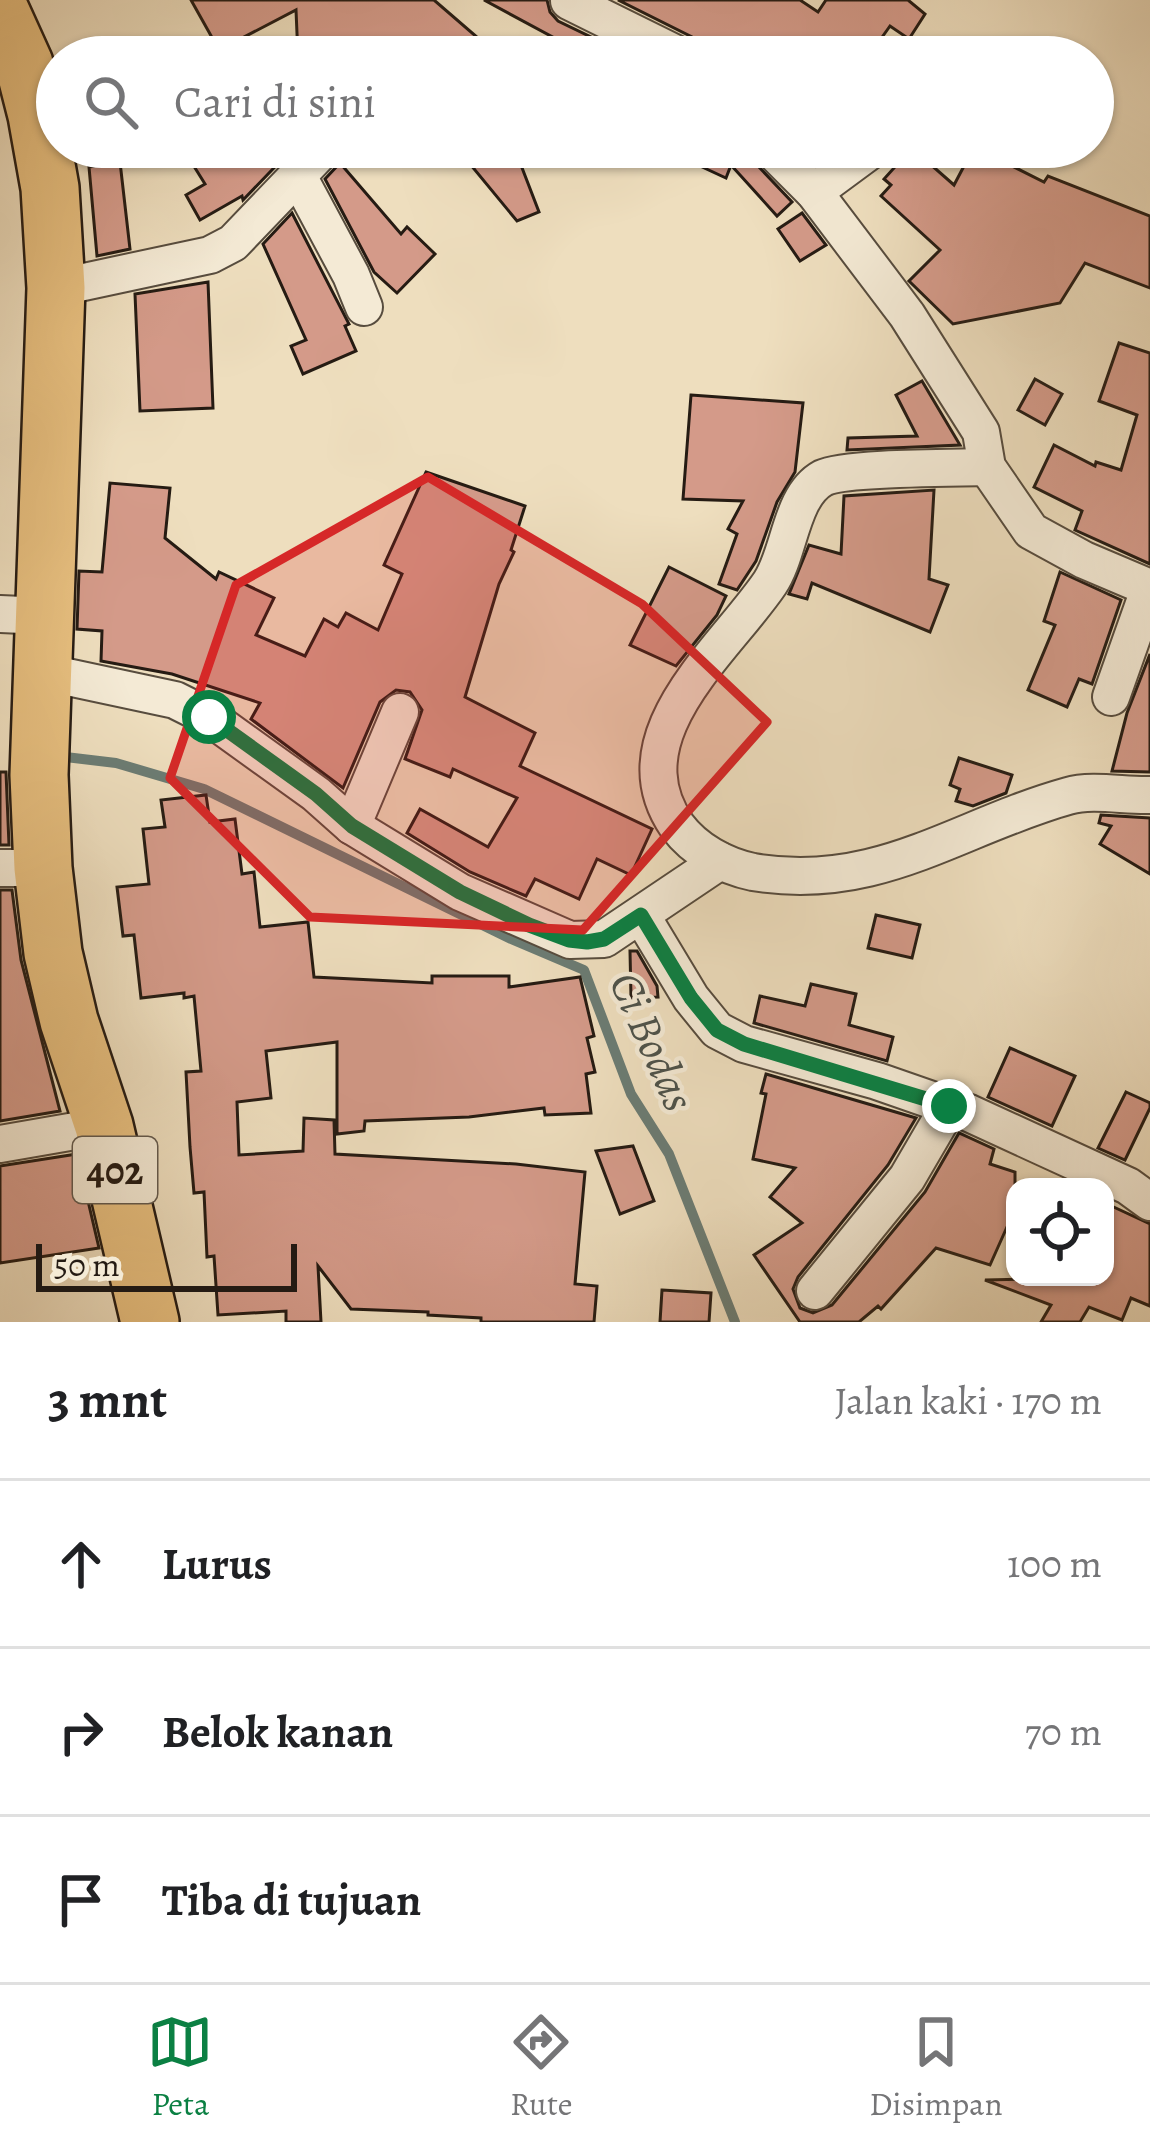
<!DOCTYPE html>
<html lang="id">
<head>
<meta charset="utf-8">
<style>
	:root { --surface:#fff; --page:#f6f6f6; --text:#202124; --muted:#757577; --line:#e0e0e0; --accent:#0b8043 }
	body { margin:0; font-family:Alegreya,serif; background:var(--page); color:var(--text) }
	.controls { position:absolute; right:36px; bottom:36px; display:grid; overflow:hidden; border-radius:24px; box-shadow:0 3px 9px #0004 }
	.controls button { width:108px; height:108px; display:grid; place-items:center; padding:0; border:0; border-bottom:3px solid var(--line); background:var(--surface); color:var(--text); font:60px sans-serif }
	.scale { position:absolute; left:36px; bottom:30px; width:261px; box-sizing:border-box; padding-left:12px; border:6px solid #251b13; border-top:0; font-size:33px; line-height:42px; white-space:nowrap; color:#251b13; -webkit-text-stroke:9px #f4ead5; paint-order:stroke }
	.stop { position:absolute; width:36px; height:36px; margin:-27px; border:9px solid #0b8043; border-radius:50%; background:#fff }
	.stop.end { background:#0b8043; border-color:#fff; box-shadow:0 3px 12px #0008 }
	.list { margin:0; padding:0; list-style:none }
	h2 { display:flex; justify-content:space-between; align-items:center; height:156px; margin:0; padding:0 48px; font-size:51px }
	h2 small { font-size:39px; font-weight:400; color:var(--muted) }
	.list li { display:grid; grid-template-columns:78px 1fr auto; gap:36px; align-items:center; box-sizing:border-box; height:168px; padding:0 48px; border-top:3px solid var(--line) }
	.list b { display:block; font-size:45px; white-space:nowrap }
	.list em { font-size:39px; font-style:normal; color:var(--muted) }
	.icon { flex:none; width:66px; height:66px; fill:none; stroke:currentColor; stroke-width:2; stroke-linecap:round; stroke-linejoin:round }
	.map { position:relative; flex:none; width:1150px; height:1322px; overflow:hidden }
	.search { position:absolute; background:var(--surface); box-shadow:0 3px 9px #0004; left:36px; right:36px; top:36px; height:132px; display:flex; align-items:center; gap:30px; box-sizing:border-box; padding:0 42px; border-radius:66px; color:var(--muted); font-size:45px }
	.sheet { height:660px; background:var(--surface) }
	nav { display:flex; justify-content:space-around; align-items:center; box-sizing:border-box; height:168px; border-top:3px solid var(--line); background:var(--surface); font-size:33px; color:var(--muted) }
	nav a { display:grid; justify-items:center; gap:6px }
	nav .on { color:var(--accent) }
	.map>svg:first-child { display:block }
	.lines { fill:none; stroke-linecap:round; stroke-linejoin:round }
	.stream { stroke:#6b7c74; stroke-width:10 }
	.building { fill:#d49a89; stroke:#251b13; stroke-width:3 }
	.minor-casing { stroke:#574c3e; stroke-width:40 }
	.primary-casing { stroke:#251b13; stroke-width:62 }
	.minor { stroke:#f4ead5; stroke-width:36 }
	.primary { stroke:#e7bf7f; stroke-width:57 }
	.route { stroke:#0b8043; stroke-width:15 }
	.marked { fill:#d62828; fill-opacity:0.2; stroke:#d62828; stroke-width:9; stroke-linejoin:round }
	.labels { text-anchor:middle; stroke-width:9; stroke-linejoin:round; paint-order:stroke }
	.shield { fill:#f4ead5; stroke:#63594d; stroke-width:3 }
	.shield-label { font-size:39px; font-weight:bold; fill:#251b13 }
	.water-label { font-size:45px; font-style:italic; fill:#4e534b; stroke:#f4ead5 }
</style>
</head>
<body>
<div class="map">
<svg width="1150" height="1322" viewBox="0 0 1150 1322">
	<rect width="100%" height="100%" fill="#eedebe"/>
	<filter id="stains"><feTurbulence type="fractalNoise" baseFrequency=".00167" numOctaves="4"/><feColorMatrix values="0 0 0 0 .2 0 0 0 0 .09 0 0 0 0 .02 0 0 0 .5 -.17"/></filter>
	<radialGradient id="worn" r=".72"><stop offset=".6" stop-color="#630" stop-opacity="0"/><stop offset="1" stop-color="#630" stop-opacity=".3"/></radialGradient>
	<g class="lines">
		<polyline class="stream" points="57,756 116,763 204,789 511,939 584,970 631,1094 669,1154 735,1322"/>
	</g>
	<g class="building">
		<polygon points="191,0 434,0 500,57 298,57 296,10 219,50"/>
		<polygon points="484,0 547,0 550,12 558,21 597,40 588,56"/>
		<polygon points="618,0 800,0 818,12 826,0 908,0 925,14 909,39 890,26 868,57 704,57 701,46 692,37"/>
		<polygon points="182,147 294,147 243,200 242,196 200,220 186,195 205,184"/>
		<polygon points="456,147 514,147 539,212 517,221"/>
		<polygon points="659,147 740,147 792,202 777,216 731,165 726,178"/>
		<polygon points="974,147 1044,182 1048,176 1150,216 1150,288 1085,263 1060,303 953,324 909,281 940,250 881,196 891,185 884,179 912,148 954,185"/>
		<polygon points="120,162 130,249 97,256 89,167"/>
		<polygon points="340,163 401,234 407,227 435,254 397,293 374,272 325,179"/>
		<polygon points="292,213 349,324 345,326 356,351 303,374 291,346 306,340 263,244"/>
		<polygon points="802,213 826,245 800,261 778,229"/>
		<polygon points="208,282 213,408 140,411 135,294"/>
		<polygon points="1119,343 1150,353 1150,564 1075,530 1082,511 1034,487 1054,445 1095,466 1096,462 1121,470 1137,415 1099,401"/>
		<polygon points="1035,379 1062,394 1045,425 1018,410"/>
		<polygon points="922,381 960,445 847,450 848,438 917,436 896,395"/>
		<polygon points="691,395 803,403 795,472 777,502 756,561 737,590 719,584 737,534 728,529 743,501 683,499"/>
		<polygon points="426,472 525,506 511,550 514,552 499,584 465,697 535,733 520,766 652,829 631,875 597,859 579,899 535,879 526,896 470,872 407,833 420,809 488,847 517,798 453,769 450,777 405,759 422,710 410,692 396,690 380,702 343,788 251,719 260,703 172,674 101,661 102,631 77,629 79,571 102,572 110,483 170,488 165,538 216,579 219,572 274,598 256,635 305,656 324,619 338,627 346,613 378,630 402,574 384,565"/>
		<polygon points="934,490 929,579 948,585 930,632 812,583 807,599 789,594 809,545 841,554 844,496"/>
		<polygon points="669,567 726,596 717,615 676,666 630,645"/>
		<polygon points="1060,572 1121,600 1092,684 1079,679 1067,707 1028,690 1055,625 1044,621"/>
		<polygon points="1150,654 1150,772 1112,771 1127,713"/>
		<polygon points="959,758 1012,775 1006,793 973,806 956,801 960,789 950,785"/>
		<polygon points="0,772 6,772 9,845 0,845"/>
		<polygon points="206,795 210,822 235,819 242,874 254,872 260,927 308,922 314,977 432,983 432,976 509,976 509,987 580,977 594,1036 587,1038 595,1072 586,1074 591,1113 545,1115 544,1108 469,1117 365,1121 364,1131 337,1134 337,1042 266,1051 271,1098 237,1102 239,1155 303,1151 304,1118 334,1120 335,1154 516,1164 585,1172 575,1284 597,1286 594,1322 481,1322 481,1318 428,1315 428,1312 351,1309 318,1266 321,1322 286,1322 286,1311 218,1315 214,1256 207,1257 204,1192 194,1193 190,1147 186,1072 201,1071 194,996 184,998 184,993 141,998 134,935 123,936 117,887 149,884 143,829 165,827 161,800"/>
		<polygon points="1101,815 1150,818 1150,874 1100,844 1111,826 1099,823"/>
		<polygon points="0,890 12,890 21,960 60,1111 0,1121"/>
		<polygon points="876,915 920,925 912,958 868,948"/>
		<polygon points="630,951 637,951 657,986 658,997 631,998"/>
		<polygon points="811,984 856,994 849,1025 893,1037 887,1061 754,1023 760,996 805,1006"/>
		<polygon points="1010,1048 1075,1076 1052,1126 988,1097"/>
		<polygon points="766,1074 916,1118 888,1165 798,1277 793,1289 800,1308 813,1313 832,1305 925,1192 959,1133 994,1149 990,1164 1015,1172 1015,1209 990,1265 936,1248 881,1309 878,1306 859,1322 800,1322 754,1255 802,1223 770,1197 795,1168 753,1159 766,1094 761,1093"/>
		<polygon points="1126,1092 1150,1103 1150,1108 1125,1160 1098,1148"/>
		<polygon points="633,1146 654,1201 620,1214 596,1151"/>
		<polygon points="77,1154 99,1248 0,1263 0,1166"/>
		<polygon points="1105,1203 1150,1224 1150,1306 1131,1298 1122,1320 1089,1307 1080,1322 1041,1322 1051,1305 985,1280 1105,1277"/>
		<polygon points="662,1290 711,1293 709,1322 660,1322"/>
	</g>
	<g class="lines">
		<g class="minor-casing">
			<g id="minor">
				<polyline points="569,1 682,57"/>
				<polyline points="769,147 814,192 907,315 981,432 987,467 1031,531 1084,560 1150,588"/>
				<polyline points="298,176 351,275 364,307"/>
				<polyline points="814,192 875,147"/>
				<polyline points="56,288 210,255 233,243 325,147"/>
				<path d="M987,467C956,468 845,467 823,478C790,496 790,554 770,583C724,651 615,736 677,826C695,850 724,866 753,872C878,893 957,827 1068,796C1092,789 1125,796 1150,795"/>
				<polyline points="0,614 45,616"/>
				<polyline points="44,672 175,700 209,717 316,794 352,826 460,892 570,940 604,939 720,861"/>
				<polyline points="1111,697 1150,587"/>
				<polyline points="352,826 400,712"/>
				<polyline points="0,868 43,868"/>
				<polyline points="641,915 691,998 717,1030 744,1044 877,1081 969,1113 1128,1186 1150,1202"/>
				<polyline points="0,1144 104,1126"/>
				<polyline points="815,1291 907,1178 949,1106"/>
			</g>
		</g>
		<g class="primary-casing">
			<polyline id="primary" points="0,11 24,64 37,115 50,188 56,288 39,775 43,868 53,953 69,1021 104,1126 150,1322"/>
		</g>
		<use href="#minor" class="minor"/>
		<use href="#primary" class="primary"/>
	</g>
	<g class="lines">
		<polyline class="route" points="209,717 316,794 352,826 460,892 529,925 569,940 587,942 604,939 641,915 691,998 717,1030 744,1044 949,1106"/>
	</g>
	<path class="marked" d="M428,477L642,604L767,722L583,930L310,917L170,778L236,585Z"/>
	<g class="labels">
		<rect class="shield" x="73" y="1137" width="84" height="66" rx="9"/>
		<g class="shield-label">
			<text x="115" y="1184">402</text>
		</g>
		<g class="water-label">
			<text transform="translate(653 1041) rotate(66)" y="16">Ci Bodas</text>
		</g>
	</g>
	<rect width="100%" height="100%" filter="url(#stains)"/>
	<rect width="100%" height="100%" fill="url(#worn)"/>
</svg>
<div class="controls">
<button><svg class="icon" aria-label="locate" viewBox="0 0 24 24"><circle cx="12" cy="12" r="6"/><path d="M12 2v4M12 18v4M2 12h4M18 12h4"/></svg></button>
</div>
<div class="scale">50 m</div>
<div class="stop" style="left:209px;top:717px"></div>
<div class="stop end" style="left:949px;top:1106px"></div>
<div class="search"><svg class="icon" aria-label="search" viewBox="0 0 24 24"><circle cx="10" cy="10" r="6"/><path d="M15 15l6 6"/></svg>Cari di sini</div>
</div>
<section class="sheet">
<h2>3 mnt<small>Jalan kaki · 170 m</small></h2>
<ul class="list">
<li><svg class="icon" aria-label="ahead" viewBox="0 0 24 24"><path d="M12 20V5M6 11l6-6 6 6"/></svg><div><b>Lurus</b></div><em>100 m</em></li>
<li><svg class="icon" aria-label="right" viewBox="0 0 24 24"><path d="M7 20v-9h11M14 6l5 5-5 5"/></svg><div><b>Belok kanan</b></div><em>70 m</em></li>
<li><svg class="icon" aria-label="arrive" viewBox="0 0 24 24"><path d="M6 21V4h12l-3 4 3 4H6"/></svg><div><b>Tiba di tujuan</b></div></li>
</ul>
</section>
<nav>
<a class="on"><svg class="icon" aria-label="map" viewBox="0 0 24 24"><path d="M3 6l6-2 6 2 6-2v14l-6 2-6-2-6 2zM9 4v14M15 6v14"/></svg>Peta</a>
<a><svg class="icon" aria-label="directions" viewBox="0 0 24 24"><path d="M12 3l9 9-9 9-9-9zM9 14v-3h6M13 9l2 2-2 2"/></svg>Rute</a>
<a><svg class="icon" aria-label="saved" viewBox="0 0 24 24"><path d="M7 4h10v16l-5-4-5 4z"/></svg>Disimpan</a>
</nav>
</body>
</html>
